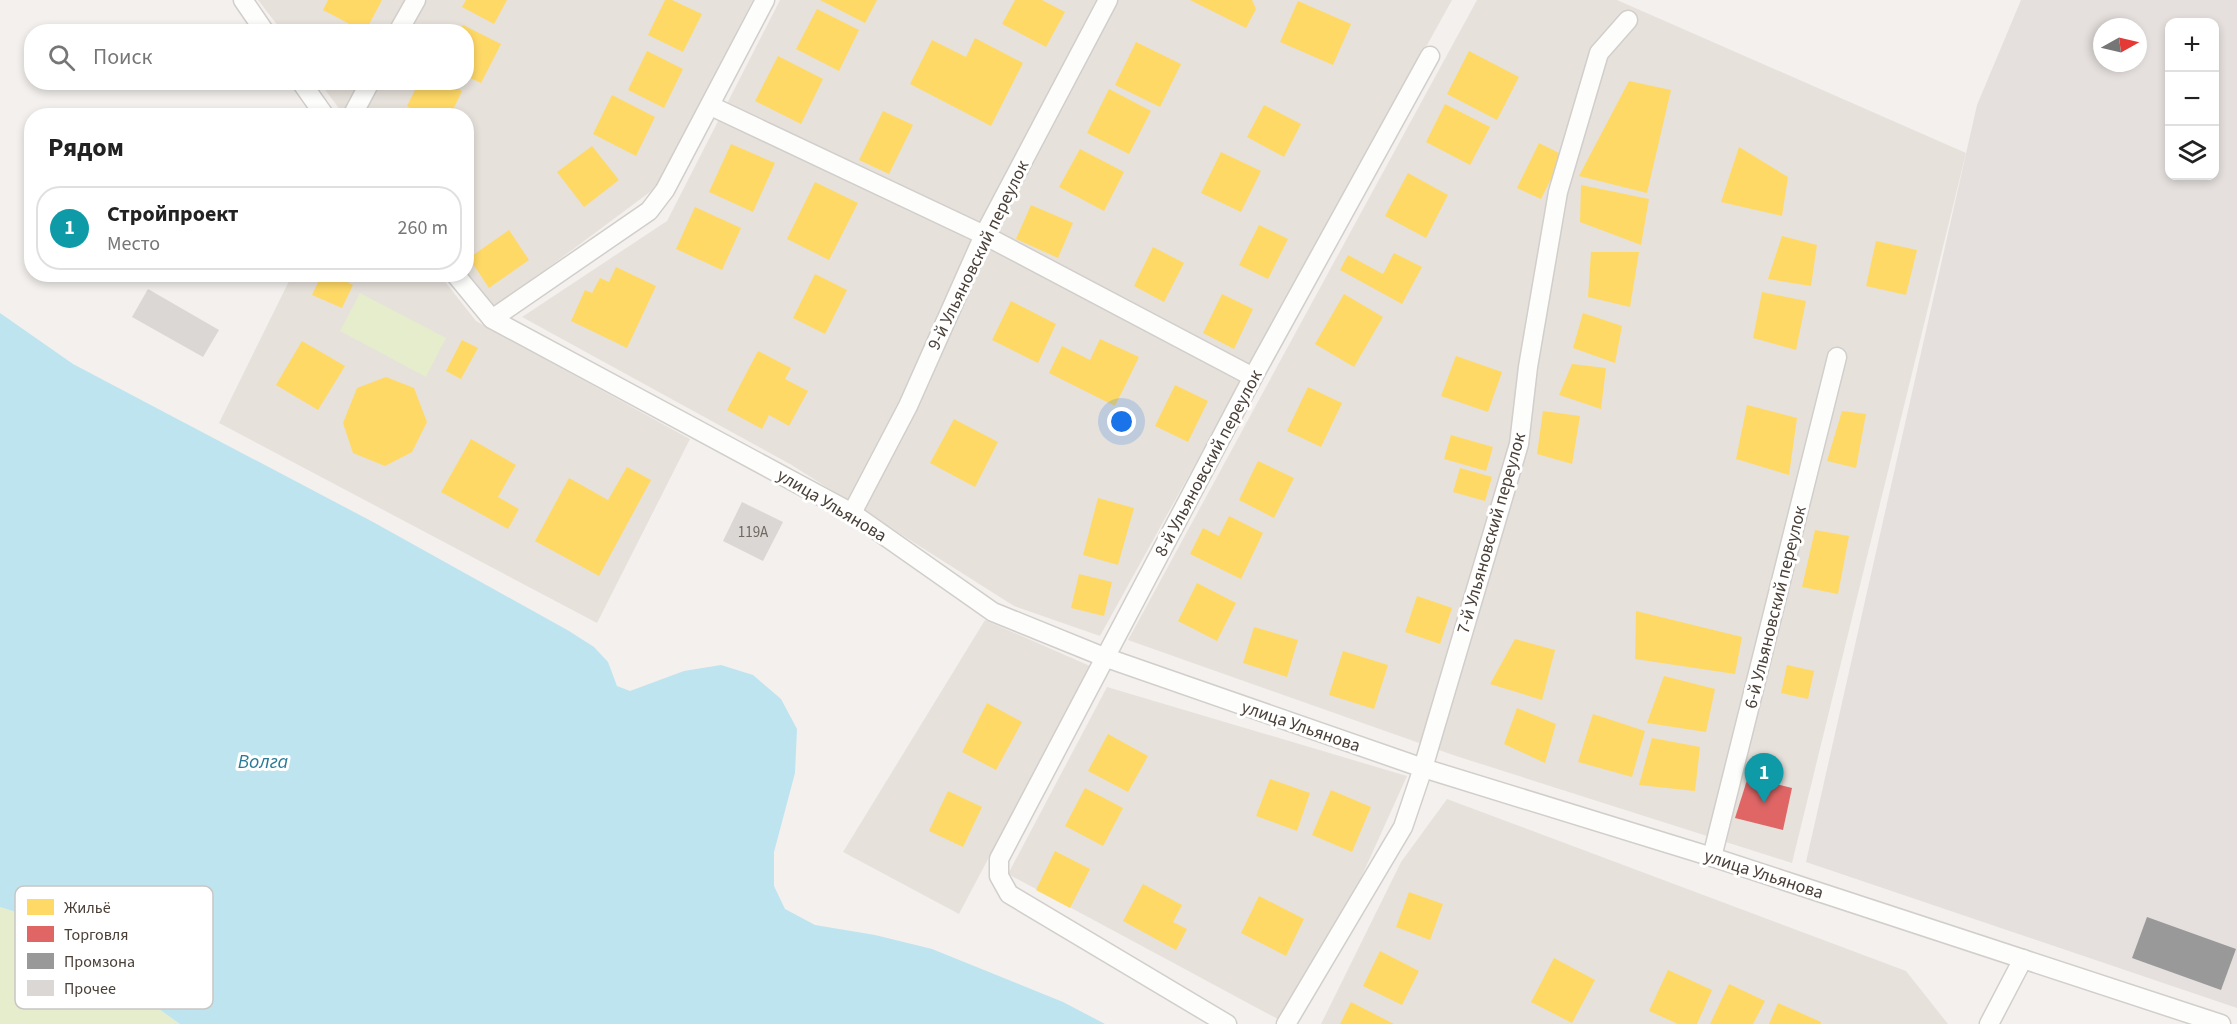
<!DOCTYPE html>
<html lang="ru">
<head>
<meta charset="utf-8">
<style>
	:root { --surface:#fff; --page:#f2f2f2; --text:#222; --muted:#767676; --line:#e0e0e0; --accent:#1a73e8 }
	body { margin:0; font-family:"Source Sans 3",sans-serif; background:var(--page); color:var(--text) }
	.controls { position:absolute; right:18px; top:18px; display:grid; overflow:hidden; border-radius:12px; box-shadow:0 3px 9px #0003 }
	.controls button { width:54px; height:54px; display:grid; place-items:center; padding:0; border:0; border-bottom:2px solid var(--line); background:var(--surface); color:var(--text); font:30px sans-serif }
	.compass { position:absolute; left:2093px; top:18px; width:54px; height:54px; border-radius:50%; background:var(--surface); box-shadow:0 3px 9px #0003; rotate:82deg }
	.you { position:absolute; left:1122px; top:422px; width:21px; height:21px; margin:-15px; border:4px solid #fff; border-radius:50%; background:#1a73e8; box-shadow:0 0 0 9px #1a73e833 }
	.badge { display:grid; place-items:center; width:39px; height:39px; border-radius:50%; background:var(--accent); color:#fff; font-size:20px; font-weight:700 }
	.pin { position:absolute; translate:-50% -50px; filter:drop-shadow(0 2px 3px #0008) }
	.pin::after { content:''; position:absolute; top:32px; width:21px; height:18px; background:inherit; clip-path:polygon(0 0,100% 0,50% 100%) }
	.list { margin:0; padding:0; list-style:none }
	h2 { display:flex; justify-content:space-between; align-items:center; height:78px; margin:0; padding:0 24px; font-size:26px }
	h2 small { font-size:20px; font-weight:400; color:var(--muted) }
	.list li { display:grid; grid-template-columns:39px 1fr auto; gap:18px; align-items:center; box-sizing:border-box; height:84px; margin:0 12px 12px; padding:0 12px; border:2px solid var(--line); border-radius:24px }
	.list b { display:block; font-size:22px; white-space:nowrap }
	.list p { margin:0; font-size:20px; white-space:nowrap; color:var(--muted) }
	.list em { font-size:20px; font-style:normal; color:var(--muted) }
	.icon { flex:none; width:33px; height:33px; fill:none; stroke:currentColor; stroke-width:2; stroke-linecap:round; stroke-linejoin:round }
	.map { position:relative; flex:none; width:2237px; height:1024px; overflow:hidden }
	.search { position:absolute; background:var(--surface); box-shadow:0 3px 9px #0003; left:24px; top:24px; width:450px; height:66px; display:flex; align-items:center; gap:15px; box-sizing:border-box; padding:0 21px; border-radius:24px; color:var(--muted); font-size:22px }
	.panel { position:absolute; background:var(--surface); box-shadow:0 3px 9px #0003; left:24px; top:108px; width:450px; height:174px; border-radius:24px }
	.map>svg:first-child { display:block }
	.residential { fill:#e7e1db }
	.industrial { fill:#e5e0dd; fill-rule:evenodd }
	.green { fill:#e5edcd }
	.water { fill:#bee4f0 }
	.homes { fill:#ffd966 }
	.shops { fill:#e06666 }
	.industry { fill:#999 }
	.building { fill:#dbd7d4 }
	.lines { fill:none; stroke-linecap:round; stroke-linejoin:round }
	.street-casing { stroke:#d1cecb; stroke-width:21 }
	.street { stroke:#fdfdfc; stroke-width:18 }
	.labels { text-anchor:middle; stroke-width:6; stroke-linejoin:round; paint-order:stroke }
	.number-label { font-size:15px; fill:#706760 }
	.street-label { font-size:18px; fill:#4a4038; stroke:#fff }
	.water-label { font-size:20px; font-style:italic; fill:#287a98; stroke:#fff }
	.key { fill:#fff; stroke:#c9c6c3; stroke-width:1.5 }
	.key-label { font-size:16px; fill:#4a4038 }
</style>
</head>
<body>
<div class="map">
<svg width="2237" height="1024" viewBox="0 0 2237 1024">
	<rect width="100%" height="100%" fill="#f3f0ed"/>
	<g class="residential">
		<polygon points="258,0 753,0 658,186 490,311 466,274 466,116 344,115 320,83 466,82 466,32 282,31"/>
		<polygon points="780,0 1452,0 1100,636 1014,606 790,464 522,317 667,221"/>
		<polygon points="1477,0 1617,0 1966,153 1792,863 1456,756 1128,640"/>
		<polygon points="439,274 476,321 690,439 597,623 219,423 292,275"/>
		<polygon points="985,620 1090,666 959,914 843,852"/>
		<polygon points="1107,687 1407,776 1295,1024 1287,1024 1008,874"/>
		<polygon points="1447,799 1906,971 1948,1024 1321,1024 1401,862"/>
	</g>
	<path class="industrial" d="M2021,0H2237V1008L1806,862L1977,105ZM2170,22H2214V176H2170ZM2102,27H2138V63H2102Z"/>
	<g class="green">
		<polygon points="360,293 446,338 426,377 340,331"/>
		<polygon points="0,907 29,916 180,1024 0,1024"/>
	</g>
	<polygon class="water" points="0,313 73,364 373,522 569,631 594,647 608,662 617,686 630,691 684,671 721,665 753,675 781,699 797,729 795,773 774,852 774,886 785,909 815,925 875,935 932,949 1063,1002 1105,1024 180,1024 29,916 0,907"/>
	<g class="homes">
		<polygon points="328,0 382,0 365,32 323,10"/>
		<polygon points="466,0 507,0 494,24 462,7"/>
		<polygon points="665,0 672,0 702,14 683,52 648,35"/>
		<polygon points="820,0 877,0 865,23"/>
		<polygon points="1015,0 1042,0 1065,12 1046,47 1002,24"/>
		<polygon points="1190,0 1252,0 1256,9 1246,28"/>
		<polygon points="1298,1 1351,24 1333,65 1280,42"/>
		<polygon points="817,9 859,30 839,71 796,49"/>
		<polygon points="463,25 501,44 481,83 466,76 466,32 459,32"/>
		<polygon points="975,38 1023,63 991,126 910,84 932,40 966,57"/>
		<polygon points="1136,42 1181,64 1160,107 1115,85"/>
		<polygon points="647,51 683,69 664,108 628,90"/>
		<polygon points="1469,51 1519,77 1497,120 1447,94"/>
		<polygon points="778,56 823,79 801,124 755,101"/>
		<polygon points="1629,81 1671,90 1647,193 1579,176"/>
		<polygon points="419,82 445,82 462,91 450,116 425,116 407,106"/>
		<polygon points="1109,89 1151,111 1129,154 1087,133"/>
		<polygon points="612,95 655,117 636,156 593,134"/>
		<polygon points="1445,104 1490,127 1470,165 1426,142"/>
		<polygon points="1264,105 1301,124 1284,157 1247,137"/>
		<polygon points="883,111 913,125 889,174 859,160"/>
		<polygon points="1539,143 1563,155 1541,199 1517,188"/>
		<polygon points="731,144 775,163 753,212 709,192"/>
		<polygon points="592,146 619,180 584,207 557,172"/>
		<polygon points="1739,147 1788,177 1782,216 1721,202"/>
		<polygon points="1080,149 1124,172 1104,211 1059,187"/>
		<polygon points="1221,152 1261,171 1241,212 1201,193"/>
		<polygon points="1408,173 1448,195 1426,238 1385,216"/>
		<polygon points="815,182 858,203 829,260 787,239"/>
		<polygon points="1581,185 1649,199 1641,245 1580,222"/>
		<polygon points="1031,205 1073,223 1058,258 1016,239"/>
		<polygon points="695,207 741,228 722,270 676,249"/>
		<polygon points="1259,225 1288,239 1268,279 1239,265"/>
		<polygon points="509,230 529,260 489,288 469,258"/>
		<polygon points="1782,236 1817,245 1811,286 1768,279"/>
		<polygon points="1876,241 1917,250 1906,295 1866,286"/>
		<polygon points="1153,247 1184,263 1164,302 1134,286"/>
		<polygon points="1591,252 1639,252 1630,307 1588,297"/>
		<polygon points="1394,253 1422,267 1402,304 1340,270 1348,255 1383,274"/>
		<polygon points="616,267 656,286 627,348 571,321 585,290 592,293 600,278 609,282"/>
		<polygon points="322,274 332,274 353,285 342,308 312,295"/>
		<polygon points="815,274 847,290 825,334 793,318"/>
		<polygon points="1762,292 1806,301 1796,350 1753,338"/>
		<polygon points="1222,294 1253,309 1234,349 1203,333"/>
		<polygon points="1344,294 1383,317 1354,367 1315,344"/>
		<polygon points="1011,301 1056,324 1038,363 992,340"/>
		<polygon points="1583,313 1622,326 1615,363 1573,348"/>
		<polygon points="1100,339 1139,357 1115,406 1049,373 1062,346 1090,360"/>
		<polygon points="462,340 478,348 461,379 446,371"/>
		<polygon points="302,341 345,366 318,410 276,385"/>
		<polygon points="758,351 791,368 785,379 808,391 789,426 769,415 762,429 727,410"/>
		<polygon points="1456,356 1502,372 1488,412 1441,396"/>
		<polygon points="1572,364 1606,368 1601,409 1559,395"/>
		<polygon points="386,377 414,388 427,422 412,452 385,466 353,453 343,423 357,388"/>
		<polygon points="1175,385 1208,401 1188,442 1155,426"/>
		<polygon points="1308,387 1342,403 1321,447 1287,431"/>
		<polygon points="1747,405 1797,418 1789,475 1736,459"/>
		<polygon points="1543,411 1580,416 1572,464 1537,454"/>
		<polygon points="1842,411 1866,414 1856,468 1827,461"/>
		<polygon points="954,419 998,442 975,487 930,463"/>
		<polygon points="1451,435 1493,447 1486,471 1444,459"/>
		<polygon points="471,439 516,465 498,497 519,509 508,529 441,492"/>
		<polygon points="1258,461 1294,478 1274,518 1239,500"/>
		<polygon points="627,467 651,480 599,576 535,541 569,478 608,500"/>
		<polygon points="1460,468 1492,477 1485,501 1453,492"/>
		<polygon points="1098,498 1134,508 1118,565 1083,555"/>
		<polygon points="1229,516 1263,533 1241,579 1190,554 1203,528 1219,536"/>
		<polygon points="1815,530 1849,536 1838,594 1802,587"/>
		<polygon points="1079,574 1112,582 1104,616 1071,608"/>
		<polygon points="1197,583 1236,603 1217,641 1178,621"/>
		<polygon points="1417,596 1452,608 1440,644 1405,632"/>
		<polygon points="1636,611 1742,637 1735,674 1635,659"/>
		<polygon points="1254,627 1298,640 1287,677 1243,663"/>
		<polygon points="1515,639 1555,650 1542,700 1490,684"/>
		<polygon points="1343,651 1388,665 1374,709 1329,695"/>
		<polygon points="1787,665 1814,671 1808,699 1781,693"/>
		<polygon points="1664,676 1715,689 1706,732 1647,723"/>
		<polygon points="987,703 1022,722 996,770 962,752"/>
		<polygon points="1517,708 1556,724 1545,763 1504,744"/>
		<polygon points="1593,714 1645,731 1632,777 1578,762"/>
		<polygon points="1108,734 1148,756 1128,792 1088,771"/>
		<polygon points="1652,738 1700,747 1695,791 1639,785"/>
		<polygon points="1270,779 1310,793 1297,831 1256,816"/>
		<polygon points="1085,788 1123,808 1103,846 1065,826"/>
		<polygon points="1331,790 1371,807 1352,852 1312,835"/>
		<polygon points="948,791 982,807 963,847 929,831"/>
		<polygon points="1055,851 1090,869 1070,908 1036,890"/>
		<polygon points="1143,884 1182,905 1173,922 1187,929 1176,950 1123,921"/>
		<polygon points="1409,892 1443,904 1430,940 1396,927"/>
		<polygon points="1259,896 1304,919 1286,956 1241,933"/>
		<polygon points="1380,951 1419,971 1402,1005 1363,986"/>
		<polygon points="1554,958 1595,980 1572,1023 1531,1002"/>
		<polygon points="1668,970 1712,990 1697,1024 1678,1024 1649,1011"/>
		<polygon points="1729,984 1765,1001 1753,1024 1710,1024"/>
		<polygon points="1351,1002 1394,1024 1340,1024"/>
		<polygon points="1778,1003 1821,1022 1820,1024 1769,1024"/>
	</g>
	<polygon class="shops" points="1748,777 1792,788 1783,830 1735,818"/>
	<polygon class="industry" points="2147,917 2236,949 2221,990 2132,958"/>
	<g class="building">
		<polygon points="148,289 219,330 203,357 132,317"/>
		<polygon points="742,502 783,522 763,561 723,541"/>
	</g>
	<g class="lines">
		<g class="street-casing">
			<g id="street">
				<polyline points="243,0 265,32"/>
				<polyline points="398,32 416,0"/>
				<polyline points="301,82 325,116"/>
				<polyline points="711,106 984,235 1253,377"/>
				<polyline points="352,116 370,82"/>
				<polyline points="455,274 492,319 852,513 993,612 1104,657 1423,768 1712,857 2221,1024"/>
				<polyline points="492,319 649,211 665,190 765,0"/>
				<polyline points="852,513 908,406 984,235 1108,0"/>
				<polyline points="1712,857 1837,357"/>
				<polyline points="1227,1024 1009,894 999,876 999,859 1253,377 1430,56"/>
				<polyline points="1286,1024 1403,827 1423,768 1519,444 1528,367 1558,192 1599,53 1628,20"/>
				<polyline points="1989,1024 2023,959"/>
			</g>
		</g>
		<use href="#street" class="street"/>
	</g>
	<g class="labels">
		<g class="number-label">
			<text x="753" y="537">119А</text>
		</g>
		<g class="street-label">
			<text transform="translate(978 255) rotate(-64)" y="6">9-й Ульяновский переулок</text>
			<text transform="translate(1208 463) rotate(-62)" y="6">8-й Ульяновский переулок</text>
			<text transform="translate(832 505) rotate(31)" y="6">улица Ульянова</text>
			<text transform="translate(1491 533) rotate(-74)" y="6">7-й Ульяновский переулок</text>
			<text transform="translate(1775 607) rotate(-76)" y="6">6-й Ульяновский переулок</text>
			<text transform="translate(1301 726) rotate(19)" y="6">улица Ульянова</text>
			<text transform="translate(1764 874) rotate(18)" y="6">улица Ульянова</text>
		</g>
		<g class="water-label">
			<text x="263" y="768">Волга</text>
		</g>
	</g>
	<rect x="15" y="886" width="198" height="123" rx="9" class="key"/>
	<rect x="27" y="899" width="27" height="16" fill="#ffd966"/>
	<rect x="27" y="926" width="27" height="16" fill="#e06666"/>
	<rect x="27" y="953" width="27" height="16" fill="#999"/>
	<rect x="27" y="980" width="27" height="16" fill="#dbd7d4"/>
	<g class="key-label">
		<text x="64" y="913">Жильё</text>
		<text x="64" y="940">Торговля</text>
		<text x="64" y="967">Промзона</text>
		<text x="64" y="994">Прочее</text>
	</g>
</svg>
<div class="controls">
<button>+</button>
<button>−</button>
<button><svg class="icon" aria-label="layers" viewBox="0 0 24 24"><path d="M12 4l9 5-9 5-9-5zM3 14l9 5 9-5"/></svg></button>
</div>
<svg class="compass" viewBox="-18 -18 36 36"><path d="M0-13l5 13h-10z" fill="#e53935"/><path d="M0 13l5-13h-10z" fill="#767676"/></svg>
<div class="you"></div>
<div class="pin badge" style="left:1764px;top:803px;background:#0f9aa8">1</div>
<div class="search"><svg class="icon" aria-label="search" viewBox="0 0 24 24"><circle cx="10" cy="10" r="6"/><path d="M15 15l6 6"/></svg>Поиск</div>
<section class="panel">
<h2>Рядом<small></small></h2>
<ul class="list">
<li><span class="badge" style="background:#0f9aa8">1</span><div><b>Стройпроект</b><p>Место</p></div><em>260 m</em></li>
</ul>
</section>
</div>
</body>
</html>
